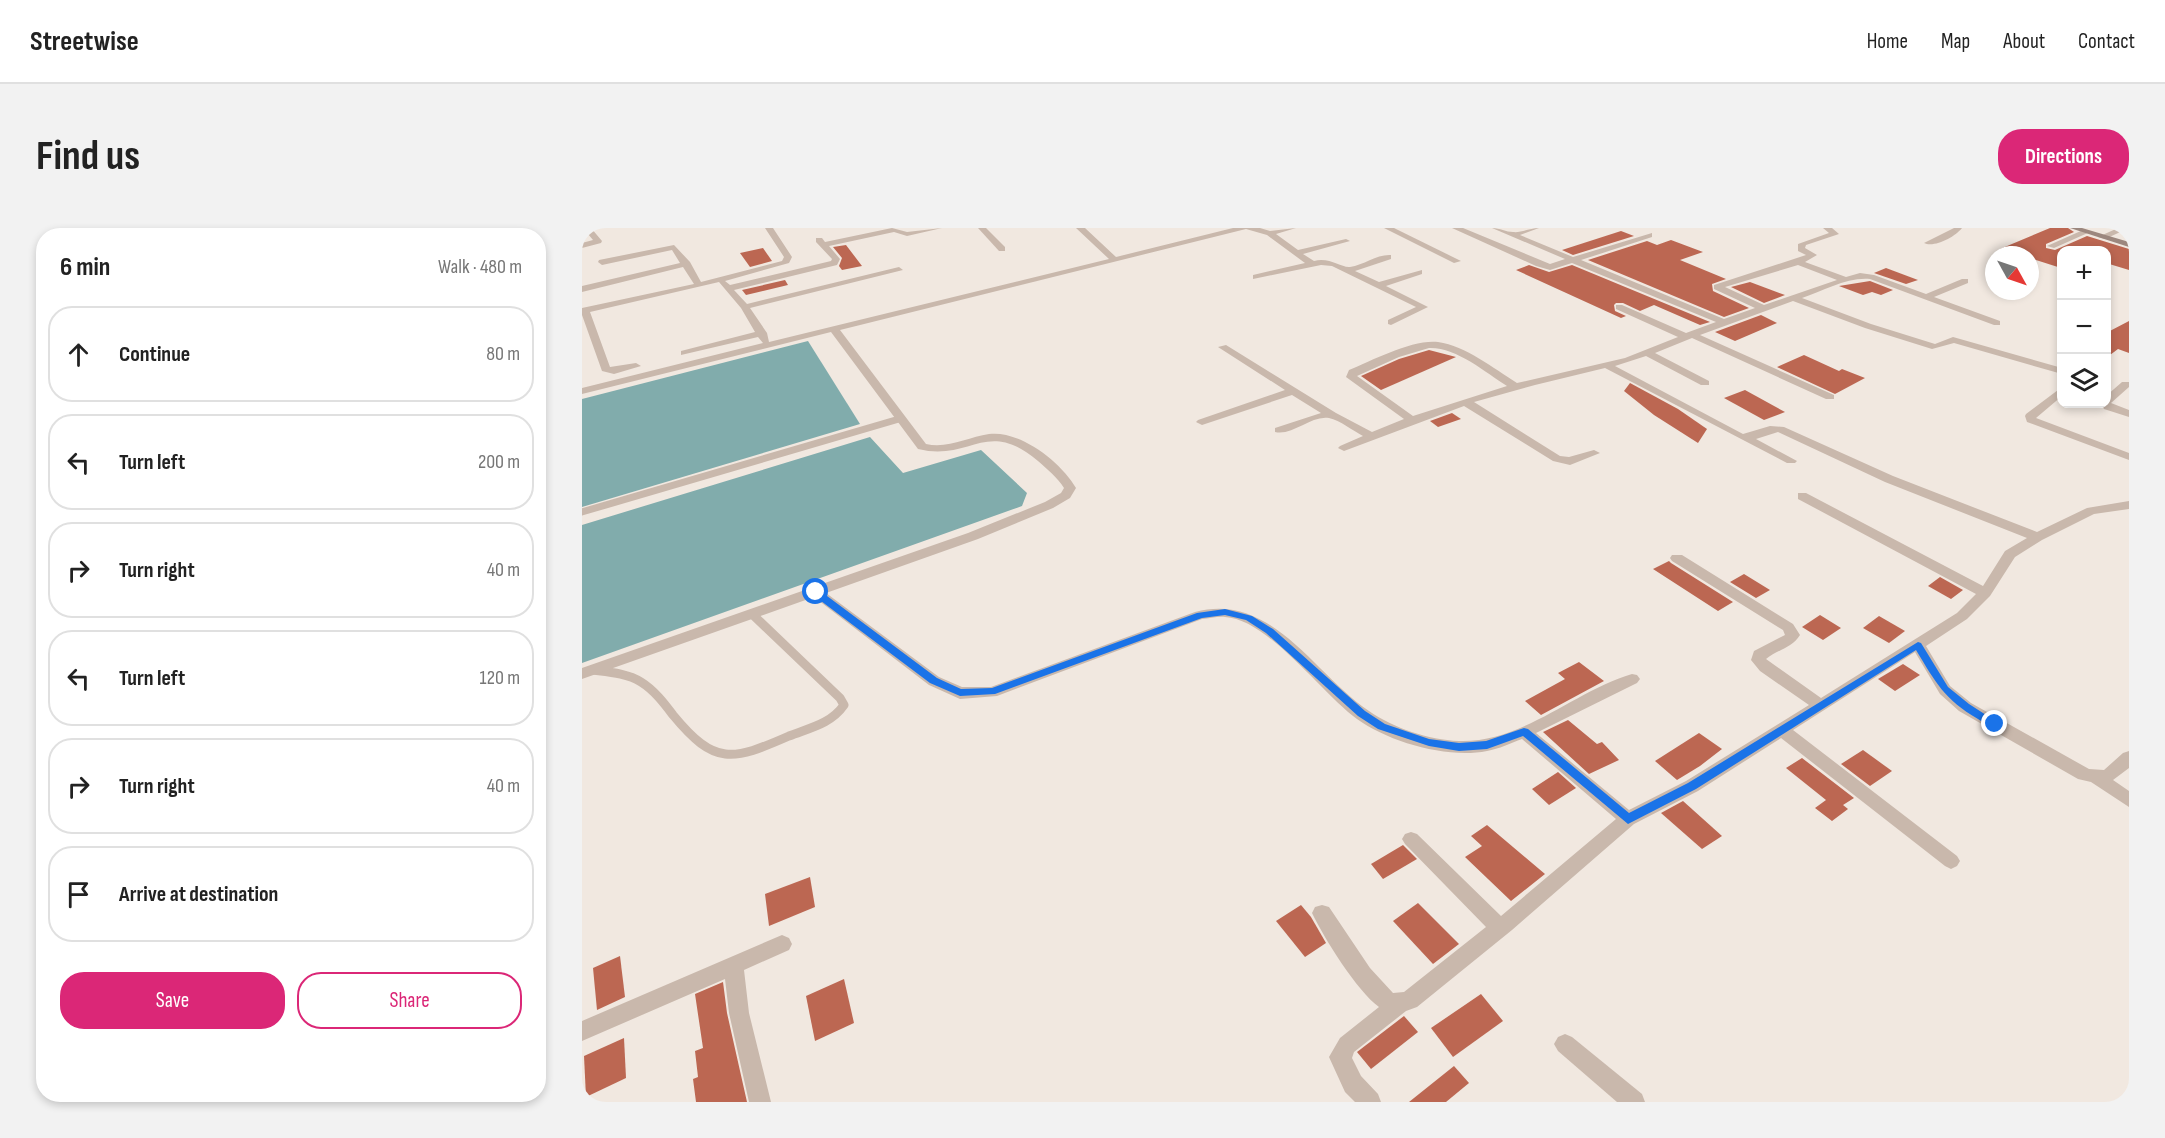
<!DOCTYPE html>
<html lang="en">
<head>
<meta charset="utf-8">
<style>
	:root { --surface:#fff; --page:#f2f2f2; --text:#222; --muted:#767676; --line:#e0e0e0; --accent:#db2777 }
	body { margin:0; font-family:"Sofia Sans Condensed",sans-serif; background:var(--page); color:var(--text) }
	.controls { position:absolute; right:18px; top:18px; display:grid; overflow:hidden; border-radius:12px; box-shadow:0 3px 9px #0003 }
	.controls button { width:54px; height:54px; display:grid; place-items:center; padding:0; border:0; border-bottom:2px solid var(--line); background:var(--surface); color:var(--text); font:30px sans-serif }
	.compass { position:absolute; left:1403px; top:18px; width:54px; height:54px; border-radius:50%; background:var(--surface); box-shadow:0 3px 9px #0003; rotate:130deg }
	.stop { position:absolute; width:18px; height:18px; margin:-14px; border:4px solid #1a73e8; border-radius:50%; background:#fff }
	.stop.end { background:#1a73e8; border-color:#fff; box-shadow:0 2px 6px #0008 }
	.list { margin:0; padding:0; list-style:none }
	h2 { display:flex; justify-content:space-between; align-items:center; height:78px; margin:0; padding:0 24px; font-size:26px }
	h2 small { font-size:20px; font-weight:400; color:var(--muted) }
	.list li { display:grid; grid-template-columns:39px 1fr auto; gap:18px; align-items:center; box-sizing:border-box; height:96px; margin:0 12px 12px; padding:0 12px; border:2px solid var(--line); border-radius:24px }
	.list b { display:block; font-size:22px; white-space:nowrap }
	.list em { font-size:20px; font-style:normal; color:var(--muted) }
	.actions { display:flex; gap:12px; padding:18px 24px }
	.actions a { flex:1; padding:14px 0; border:2px solid var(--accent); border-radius:24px; text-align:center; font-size:21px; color:var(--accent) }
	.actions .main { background:var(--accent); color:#fff }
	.icon { flex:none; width:33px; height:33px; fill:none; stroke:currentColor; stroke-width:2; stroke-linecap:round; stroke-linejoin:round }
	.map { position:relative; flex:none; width:1547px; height:874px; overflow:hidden; border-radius:24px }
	header { display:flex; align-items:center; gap:36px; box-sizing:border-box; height:84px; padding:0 30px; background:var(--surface); border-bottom:2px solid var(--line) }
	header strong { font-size:28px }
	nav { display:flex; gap:33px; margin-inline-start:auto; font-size:21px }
	.intro { display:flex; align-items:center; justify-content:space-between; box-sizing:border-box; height:144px; padding:0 36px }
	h1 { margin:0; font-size:42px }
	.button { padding:15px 27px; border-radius:24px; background:var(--accent); color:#fff; font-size:21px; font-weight:700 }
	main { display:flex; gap:36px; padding:0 36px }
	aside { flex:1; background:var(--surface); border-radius:24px; box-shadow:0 3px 9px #0003 }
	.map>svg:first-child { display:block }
	.water { fill:#81acac }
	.building { fill:#bc6752 }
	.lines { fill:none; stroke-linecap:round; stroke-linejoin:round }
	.lane-far1 { stroke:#c9b8ac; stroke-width:7 }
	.lane { stroke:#c9b8ac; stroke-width:9 }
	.street { fill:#c9b8ac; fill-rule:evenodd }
	.secondary { fill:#9c877e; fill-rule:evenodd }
	.route { fill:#1a73e8 }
</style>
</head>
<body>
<header>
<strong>Streetwise</strong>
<nav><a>Home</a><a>Map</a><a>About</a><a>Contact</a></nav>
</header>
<div class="intro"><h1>Find us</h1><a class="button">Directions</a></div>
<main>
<aside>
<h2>6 min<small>Walk · 480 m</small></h2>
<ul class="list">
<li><svg class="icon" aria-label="ahead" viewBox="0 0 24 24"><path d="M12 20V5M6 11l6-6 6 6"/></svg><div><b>Continue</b></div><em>80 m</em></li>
<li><svg class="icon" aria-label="left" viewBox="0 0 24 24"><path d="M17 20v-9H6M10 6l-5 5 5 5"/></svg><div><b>Turn left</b></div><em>200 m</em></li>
<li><svg class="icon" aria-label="right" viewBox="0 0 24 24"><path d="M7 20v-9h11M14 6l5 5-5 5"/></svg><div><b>Turn right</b></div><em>40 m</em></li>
<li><svg class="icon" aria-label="left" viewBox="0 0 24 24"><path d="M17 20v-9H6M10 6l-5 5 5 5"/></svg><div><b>Turn left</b></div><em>120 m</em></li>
<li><svg class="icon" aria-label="right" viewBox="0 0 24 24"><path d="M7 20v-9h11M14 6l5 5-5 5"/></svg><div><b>Turn right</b></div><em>40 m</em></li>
<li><svg class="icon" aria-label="arrive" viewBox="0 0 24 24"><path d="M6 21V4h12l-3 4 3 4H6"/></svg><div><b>Arrive at destination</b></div></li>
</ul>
<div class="actions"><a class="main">Save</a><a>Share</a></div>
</aside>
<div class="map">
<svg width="1547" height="874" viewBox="0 0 1547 874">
	<rect width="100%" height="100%" fill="#f1e8e0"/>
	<g class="water">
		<polygon points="226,113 278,196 0,279 0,171"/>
		<polygon points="288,209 321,245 399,222 445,265 440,278 0,435 0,297"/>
	</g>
	<g class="building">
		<polygon points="1468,0 1486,0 1492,4 1464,16 1464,20 1473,22 1505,8 1547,21 1547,42 1524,35 1524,22 1479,22 1479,40 1448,30 1448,27 1438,27 1418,21"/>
		<polygon points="1039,3 1052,8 991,27 980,22"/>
		<polygon points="1089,12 1121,24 1098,32 1144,51 1130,56 1131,63 1167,80 1142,89 1006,32 1065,13 1075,17"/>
		<polygon points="264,17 280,38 260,42 257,38 260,30 251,19"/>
		<polygon points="181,20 190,33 168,39 158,25"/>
		<polygon points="947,37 967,44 990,37 1128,94 1118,97 1072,77 1058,83 1041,75 1034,75 1032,77 1033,83 1044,88 1039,90 934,42"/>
		<polygon points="1304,40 1336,52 1324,56 1292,45"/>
		<polygon points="203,52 206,57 164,67 160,62"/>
		<polygon points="1288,53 1311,62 1299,67 1290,64 1281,67 1257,58"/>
		<polygon points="1168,54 1203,67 1182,75 1149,59"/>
		<polygon points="1179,87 1195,95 1153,113 1133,104"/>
		<polygon points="1547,93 1547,125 1536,121 1524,130 1524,105"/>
		<polygon points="847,122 874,129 799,162 779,148 817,131"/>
		<polygon points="1222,127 1257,143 1260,141 1283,150 1253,166 1195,139"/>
		<polygon points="1048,155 1096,181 1125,201 1116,215 1072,187 1042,163"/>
		<polygon points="1163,162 1203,184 1182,192 1142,170"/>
		<polygon points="870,185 879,191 856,199 848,193"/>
		<polygon points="1087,333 1089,335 1151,374 1136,383 1071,341"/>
		<polygon points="1162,346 1188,362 1174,370 1148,354"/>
		<polygon points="1358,349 1381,362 1369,371 1346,358"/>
		<polygon points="1238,387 1259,400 1241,412 1220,399"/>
		<polygon points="1297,388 1323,403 1307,415 1281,400"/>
		<polygon points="997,434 1022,453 959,487 943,473 983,451 976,445"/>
		<polygon points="1321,436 1338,447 1313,463 1296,451"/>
		<polygon points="986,492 1015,516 1020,514 1037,532 1007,546 961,504"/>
		<polygon points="1117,505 1140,521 1118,538 1095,552 1073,533"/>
		<polygon points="1281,522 1310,543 1288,558 1259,536"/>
		<polygon points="1220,530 1272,570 1261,577 1266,581 1250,593 1233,580 1244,572 1204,540"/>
		<polygon points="976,544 994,560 967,577 950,561"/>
		<polygon points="1101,573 1140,608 1120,621 1079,585"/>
		<polygon points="905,597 963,646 929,673 883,629 900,618 889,608"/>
		<polygon points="821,617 835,631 801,651 789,636"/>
		<polygon points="228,649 233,679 187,698 183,666"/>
		<polygon points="836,675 877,716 851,736 811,693"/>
		<polygon points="719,677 729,689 744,715 723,729 694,693"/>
		<polygon points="38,728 43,769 15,782 11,740"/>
		<polygon points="262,751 272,795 233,813 224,768"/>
		<polygon points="141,754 145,785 165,874 114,874 111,851 116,849 113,823 121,820 113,766"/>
		<polygon points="899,766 921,793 871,829 849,800"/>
		<polygon points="822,788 836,804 789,841 775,824"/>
		<polygon points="42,810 44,850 4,869 2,828"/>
		<polygon points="872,838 887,855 864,874 827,874"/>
	</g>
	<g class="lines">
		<polyline class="lane-far1" points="0,284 317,191"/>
		<path class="lane" d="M10,442C26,444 45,445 59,454C72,462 82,475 91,487C133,538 150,533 207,508C227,500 249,496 262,477L258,470L170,386"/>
		<g class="street">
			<polygon points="1,0 9,0 20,13 19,15 0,20 0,15 11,12"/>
			<path d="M183,0H191L210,29L207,35L143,53L148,57L249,33L250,31L234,14V10H240L243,14L310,0L325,4L360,0L325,8L312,4L247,18L258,31L255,37L152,62L165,76L317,39L321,42L168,80L185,105L187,114L527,31L494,0H503L534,29L651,0H678L688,3L714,0L694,6L716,22L764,11L768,13L721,26L732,33C748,29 759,40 768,39C782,37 795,26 809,27V31L773,43L797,54L840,42V46L804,58L846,79L809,97L806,96V92L834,79L750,38L739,37L671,51V47L723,35L685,7L664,1L258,102L344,216C366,221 386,209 407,206C438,202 479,234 494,260L488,270L471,280L396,311L244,365L357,449L380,459H409L613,384C689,363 732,446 787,483C812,500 846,512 877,513C941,515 992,463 1050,446L1055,447L1058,451L1055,455L954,505L1047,582L1104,553L1227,477L1178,443L1169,432L1172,423L1203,407L1201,402L1090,333L1088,330L1090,327H1100L1211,396L1218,407C1210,420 1195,422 1184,431L1239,470L1375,385L1394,366L1216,271V265H1224L1401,358L1423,323L1445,310L1303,254L1196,204L1174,211L1215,233L1213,235H1205L1023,140L953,157L892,174L978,228L987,229L1012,222L1018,225L988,237L971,233L882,178L762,223L756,220L758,218L781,208C771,203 758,192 747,190C729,187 711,208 693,204V200L739,185L710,167L620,197L614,194L616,192L703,162L636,119L644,117L754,185L790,204L822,191L764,149L767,142C791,132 831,111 856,114C884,118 911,140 935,155L1043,130L1096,109L1034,81V77H1040L1104,105L1134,94L990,35L968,42L954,38L870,0H881L968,36L983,31L910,0C918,0 924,4 931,4C939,5 948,0 957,0L938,7L991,29L1070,5V9L999,32L1142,91L1173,80L1132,61V57L1224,27L1216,23V16L1247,5L1241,0H1250L1257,6L1224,17L1223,20L1235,27L1223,34L1264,49L1278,45L1292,47L1344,66L1380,51H1386V55L1352,69L1418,93V97H1412L1288,51C1265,49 1241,63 1220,70L1289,96L1353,116L1371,109L1480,140V146L1372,115L1350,121L1283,100L1211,73L1118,107L1252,167V171H1244L1110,110L1073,125L1127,153V157H1119L1064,128L1033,138L1161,206L1188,198L1202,199L1311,248L1455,304L1505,280L1547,273V281L1512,286L1460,312L1433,329L1408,368L1385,391L1344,418L1368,458L1389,475L1507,541L1522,542L1541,525L1547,523V540L1531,552L1547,563V579L1509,554L1496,551L1377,483L1358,466L1333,424L1211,502L1375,628L1378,633L1375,638L1369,641L1363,638L1199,510L1116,563L1052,596L930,702L835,779L824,783L772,824L770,830L779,848L796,866L799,874H773L763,864L747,829L758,810L797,779C775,763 742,710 730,685L733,679L740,677L747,679L788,740L811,765L822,764L904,699L823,616L820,611L823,606L829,604L835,606L919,688L1034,591L940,511C929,515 917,521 905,523C865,531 807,514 775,491C740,466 686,391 643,389C636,388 627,391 620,391L415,468L378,471L347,457L232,369L0,451V440L386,305L463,274L479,265L482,260C476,250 465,241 456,233C404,189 389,234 336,221L249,104L0,166V160L181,115L176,109L99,127V123L173,104L159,80L137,54L8,84L28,139L54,135L59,138L32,146L20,143L0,87V80L112,56L101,39L0,64V58L98,35L90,22L20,37L16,34L17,32L92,17L108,34L119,54L200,33L202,29ZM1216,37L1255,52L1182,77L1143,59ZM847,120C874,119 903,144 925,158L831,188L775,148L817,129Z"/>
			<polygon points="396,0 404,0 423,19 423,23 417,23"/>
			<polygon points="802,0 812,0 879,33 872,35"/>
			<path d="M1372,0H1380C1373,9 1352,20 1342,15Z"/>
			<polygon points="1536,0 1547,0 1523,11 1516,9"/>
			<polygon points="1501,2 1508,4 1472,20 1465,18"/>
			<polygon points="1540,154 1547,154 1547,159 1529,175 1547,182 1547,189 1522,181 1519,176 1524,176 1524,168"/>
			<polygon points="1480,159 1480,168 1454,190 1547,225 1547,232 1445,194 1443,188 1444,186"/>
			<polygon points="200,707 207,710 210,716 207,722 162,742 167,785 189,874 167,874 147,785 143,751 0,813 0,793"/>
			<polygon points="983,806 990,809 1060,866 1063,874 1035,874 976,823 972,816 976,809"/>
		</g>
		<polygon class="secondary" points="1488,0 1500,0 1547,14 1547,19"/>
	</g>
	<path class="route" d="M231,362H237L355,450L379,461L410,460L615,385L643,381L670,388L691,401L783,483L803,496L847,511L877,515L904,513L942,500L946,501L1047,585L1106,555L1336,414L1339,415L1366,459L1387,476L1418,496L1417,499C1409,501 1402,495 1396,491C1362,471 1354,455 1334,422L1114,561L1046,596L941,508L905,521L877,523L847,518L796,501L776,488L684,405L664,392L643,387L620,390L413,466L378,468L348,455L231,367Z"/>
</svg>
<div class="controls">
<button>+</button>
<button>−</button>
<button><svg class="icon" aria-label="layers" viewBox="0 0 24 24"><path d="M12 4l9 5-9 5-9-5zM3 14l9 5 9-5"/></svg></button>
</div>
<svg class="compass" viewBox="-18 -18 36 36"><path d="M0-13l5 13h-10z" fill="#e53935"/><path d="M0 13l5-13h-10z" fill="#767676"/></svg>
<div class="stop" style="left:234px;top:364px"></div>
<div class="stop end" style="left:1413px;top:496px"></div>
</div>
</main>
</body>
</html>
